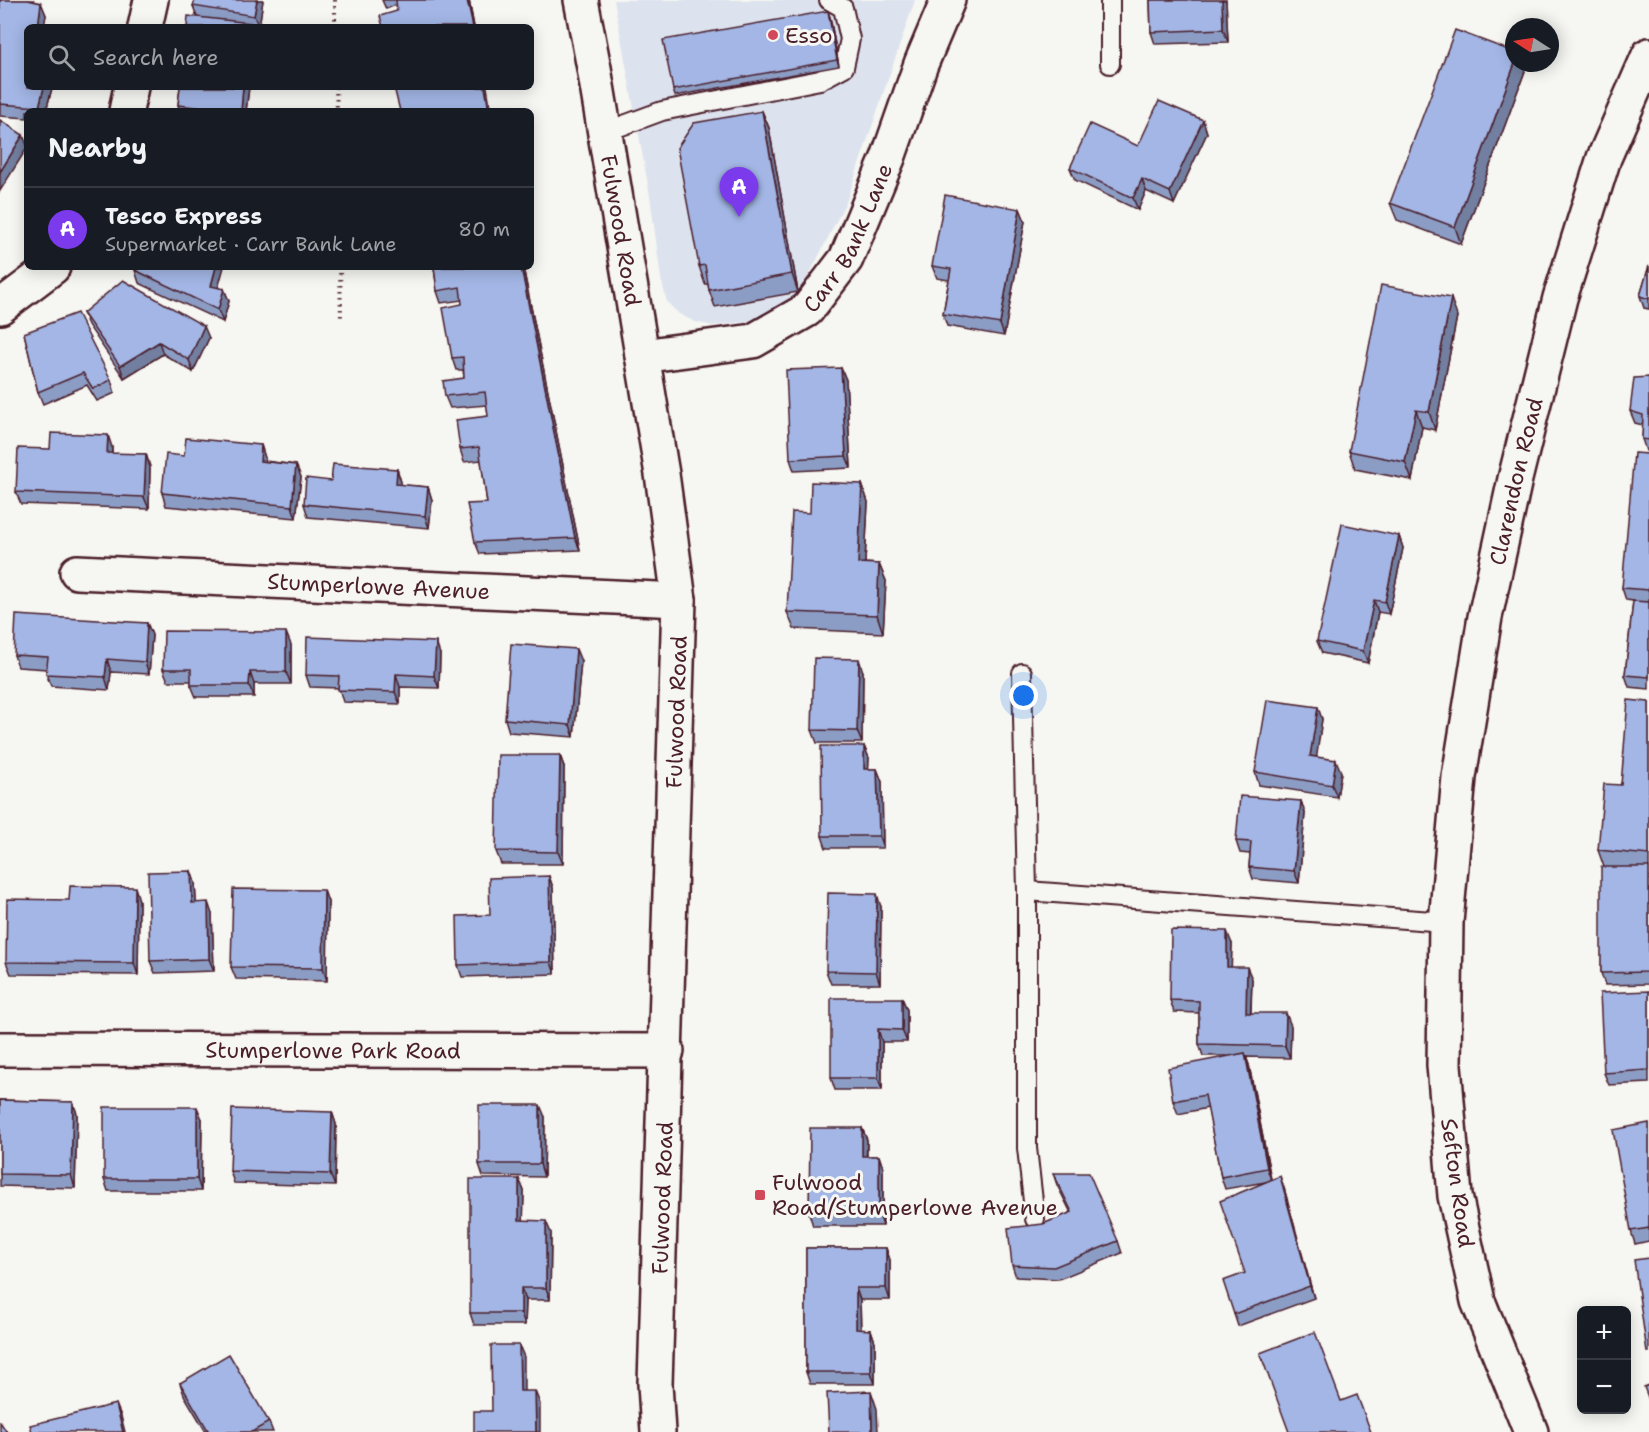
<!DOCTYPE html>
<html lang="en">
<head>
<meta charset="utf-8">
<style>
	:root { --surface:#171b24; --page:#242831; --text:#f1f3f6; --muted:#9ea1a6; --line:#363941; --accent:#7c3aed }
	body { margin:0; font-family:"Shantell Sans",sans-serif; background:var(--page); color:var(--text) }
	.controls { position:absolute; right:18px; bottom:18px; display:grid; overflow:hidden; border-radius:9px; box-shadow:0 3px 15px #0003 }
	.controls button { width:54px; height:54px; display:grid; place-items:center; padding:0; border:0; border-bottom:2px solid var(--line); background:var(--surface); color:var(--text); font:30px sans-serif }
	.compass { position:absolute; left:1505px; top:18px; width:54px; height:54px; border-radius:50%; background:var(--surface); box-shadow:0 3px 15px #0003; rotate:282deg }
	.you { position:absolute; left:1024px; top:696px; width:21px; height:21px; margin:-15px; border:4px solid #fff; border-radius:50%; background:#1a73e8; box-shadow:0 0 0 9px #1a73e833 }
	.badge { display:grid; place-items:center; width:39px; height:39px; border-radius:50%; background:var(--accent); color:#fff; font-size:20px; font-weight:700 }
	.pin { position:absolute; translate:-50% -50px; filter:drop-shadow(0 2px 3px #0008) }
	.pin::after { content:''; position:absolute; top:32px; width:21px; height:18px; background:inherit; clip-path:polygon(0 0,100% 0,50% 100%) }
	.list { margin:0; padding:0; list-style:none }
	h2 { display:flex; justify-content:space-between; align-items:center; height:78px; margin:0; padding:0 24px; font-size:26px }
	h2 small { font-size:20px; font-weight:400; color:var(--muted) }
	.list li { display:grid; grid-template-columns:39px 1fr auto; gap:18px; align-items:center; box-sizing:border-box; height:84px; padding:0 24px; border-top:2px solid var(--line) }
	.list b { display:block; font-size:22px; white-space:nowrap }
	.list p { margin:0; font-size:20px; white-space:nowrap; color:var(--muted) }
	.list em { font-size:20px; font-style:normal; color:var(--muted) }
	.icon { flex:none; width:33px; height:33px; fill:none; stroke:currentColor; stroke-width:2; stroke-linecap:round; stroke-linejoin:round }
	.map { position:relative; flex:none; width:1649px; height:1432px; overflow:hidden }
	.search { position:absolute; background:var(--surface); box-shadow:0 3px 15px #0003; left:24px; top:24px; width:510px; height:66px; display:flex; align-items:center; gap:15px; box-sizing:border-box; padding:0 21px; border-radius:9px; color:var(--muted); font-size:22px }
	.panel { position:absolute; background:var(--surface); box-shadow:0 3px 15px #0003; left:24px; top:108px; width:510px; height:162px; border-radius:9px }
	.map>svg:first-child { display:block }
	.built { fill:#dde3ee }
	.lines { fill:none; stroke-linecap:round; stroke-linejoin:round }
	.lane-casing { stroke:#4a1f2b; stroke-width:22 }
	.street-casing { stroke:#4a1f2b; stroke-width:38 }
	.secondary-casing { stroke:#4a1f2b; stroke-width:38 }
	.path { stroke:#4a1f2b; stroke-width:4; stroke-dasharray:1.5 4.5; stroke-linecap:butt }
	.lane { stroke:#f6f6f2; stroke-width:18 }
	.street { stroke:#f6f6f2; stroke-width:33 }
	.secondary { stroke:#f6f6f2; stroke-width:33 }
	.wall { fill:#8c9dc5; stroke:#4a1f2b; stroke-width:1.5 }
	.shaded-wall { fill:#727fa0; stroke:#4a1f2b; stroke-width:1.5 }
	.building { fill:#a3b6e5; stroke:#4a1f2b; stroke-width:1.5 }
	.poi-dot { fill:#d1495b; stroke:#f6f6f2; stroke-width:2 }
	.labels { text-anchor:middle; stroke-width:6; stroke-linejoin:round; paint-order:stroke }
	.poi-label { font-size:22px; fill:#4a1f2b; stroke:#f6f6f2; text-anchor:start }
	.street-label { font-size:22px; fill:#4a1f2b; stroke:#f6f6f2 }
</style>
</head>
<body>
<div class="map">
<svg width="1649" height="1432" viewBox="0 0 1649 1432">
	<rect width="100%" height="100%" fill="#f6f6f2"/>
	<filter id="ink" filterUnits="userSpaceOnUse"><feTurbulence type="fractalNoise" baseFrequency=".0167" numOctaves="2"/><feDisplacementMap in="SourceGraphic" scale="12" xChannelSelector="R" yChannelSelector="G"/><feConvolveMatrix kernelMatrix="1 2 1 2 8 2 1 2 1" color-interpolation-filters="sRGB"/></filter>
	<g filter="url(#ink)">
		<polygon class="built" points="614,0 915,0 847,200 796,301 759,320 713,326 695,322 679,314 667,302 661,279 650,196"/>
		<g class="lines">
			<g class="lane-casing">
				<g id="lane">
					<polyline points="1110,64 1110,0"/>
					<polyline points="605,132 662,111 820,80 844,67 850,39 843,8 829,0"/>
					<polyline points="1022,673 1027,891 1027,1148 1035,1219"/>
					<polyline points="1027,891 1446,922"/>
				</g>
			</g>
			<g class="street-casing">
				<g id="street">
					<polyline points="145,27 151,0"/>
					<polyline points="126,111 131,87"/>
					<polyline points="0,307 53,267"/>
					<path id="s1" d="M642,356L753,341L807,310L846,259L888,158L921,64L948,0"/>
					<path id="s2" d="M77,572L679,600"/>
					<path id="s3" d="M0,1049L667,1051"/>
					<path id="s4" d="M1531,1432L1478,1301L1455,1196L1444,1065L1446,922L1459,777L1485,617L1515,479L1560,298L1604,158L1649,55"/>
				</g>
			</g>
			<g class="secondary-casing">
				<g id="secondary">
					<path id="s5" d="M581,0L594,68L662,474L679,600L655,1384L658,1432"/>
				</g>
			</g>
			<g class="path">
				<polyline points="335,0 335,27"/>
				<polyline points="336,87 337,111"/>
				<polyline points="340,267 341,320"/>
			</g>
			<use href="#lane" class="lane"/>
			<use href="#street" class="street"/>
			<use href="#secondary" class="secondary"/>
		</g>
		<g class="wall">
			<polygon points="0,0 34,0 34,1 41,3 46,15 27,87 52,88 46,111 27,111 27,118 0,116"/>
			<polygon points="263,0 259,27 187,27 197,17 193,6"/>
			<polygon points="382,0 469,0 474,27 383,27 397,11 396,5 386,9"/>
			<polygon points="1150,0 1226,0 1228,42 1155,44 1151,32"/>
			<polygon points="830,17 839,66 675,96 673,90"/>
			<polygon points="1525,71 1461,244 1397,220 1390,203"/>
			<polygon points="180,87 249,87 246,111 180,111 178,105"/>
			<polygon points="762,111 769,128 798,292 715,307 709,290 708,284 705,284 699,266"/>
			<polygon points="1203,120 1207,133 1174,204 1146,191 1138,210 1075,180 1070,168 1138,146"/>
			<polygon points="1020,209 1025,221 1004,336 947,326 943,314 949,280 937,278 932,266"/>
			<polygon points="1649,266 1649,309 1644,308 1640,296"/>
			<polygon points="434,267 523,267 580,550 480,554 475,542 487,503 481,460 464,462 460,449 488,416 487,405 450,408 445,396 464,378 463,370 456,370 452,358 462,304 462,300 441,303 437,291"/>
			<polygon points="135,270 224,289 229,301 223,322 139,283"/>
			<polygon points="83,313 209,338 193,372 163,354 124,378 88,325"/>
			<polygon points="1457,316 1435,430 1422,427 1412,480 1355,469 1349,451"/>
			<polygon points="24,333 111,380 115,393 97,401 87,385 43,404 38,392"/>
			<polygon points="841,368 846,380 851,468 794,471 790,459"/>
			<polygon points="1649,377 1649,451 1646,451 1642,439 1643,425 1635,423 1630,411"/>
			<polygon points="261,445 265,458 265,461 296,465 301,477 296,518 166,506 162,493 184,456"/>
			<polygon points="112,447 112,454 146,454 150,467 149,509 21,504 16,492 50,449"/>
			<polygon points="1649,454 1649,689 1629,687 1625,675 1633,601 1626,600 1622,588"/>
			<polygon points="397,469 401,482 401,485 428,487 432,500 429,528 308,517 304,504 331,481"/>
			<polygon points="862,484 868,502 865,563 879,564 886,581 883,633 794,629 787,612 810,513"/>
			<polygon points="1399,536 1403,548 1389,614 1378,612 1368,663 1322,653 1317,641"/>
			<polygon points="147,623 152,635 149,674 111,672 109,690 51,686 46,674 47,669 18,667 14,655"/>
			<polygon points="291,645 291,684 254,684 254,697 196,697 191,685 191,681 168,681 163,669"/>
			<polygon points="440,654 439,688 400,687 400,704 343,702 339,688 310,687 306,675"/>
			<polygon points="581,661 574,737 509,732 505,719"/>
			<polygon points="863,672 862,743 817,743 812,730"/>
			<polygon points="1649,702 1649,984 1605,985 1601,973 1604,867 1598,850"/>
			<polygon points="1322,719 1316,757 1341,772 1337,797 1259,785 1255,772"/>
			<polygon points="864,746 869,758 868,769 877,769 882,782 883,848 826,848 822,836"/>
			<polygon points="560,755 564,767 563,864 501,864 496,851"/>
			<polygon points="1301,801 1305,813 1299,883 1253,879 1249,867 1250,854 1240,853 1236,841"/>
			<polygon points="191,871 195,883 196,903 212,914 214,971 155,973 150,961"/>
			<polygon points="549,876 553,888 555,974 462,977 458,965"/>
			<polygon points="69,900 139,900 138,975 11,974 6,962"/>
			<polygon points="328,902 327,981 236,979 231,967"/>
			<polygon points="881,907 880,984 831,984 826,971"/>
			<polygon points="1232,944 1231,967 1252,979 1251,1013 1291,1026 1290,1058 1246,1057 1249,1065 1271,1179 1284,1188 1314,1298 1238,1326 1234,1314 1245,1273 1266,1182 1225,1189 1221,1177 1208,1108 1178,1114 1173,1101 1226,1056 1203,1056 1199,1044 1199,1013 1174,1012 1170,1000"/>
			<polygon points="1649,991 1649,1083 1609,1085 1604,1073"/>
			<polygon points="902,998 907,1010 907,1042 882,1042 882,1090 835,1090 831,1078"/>
			<polygon points="0,1100 73,1102 77,1114 75,1188 0,1186"/>
			<polygon points="332,1112 336,1124 335,1186 234,1183 230,1171"/>
			<polygon points="545,1117 544,1177 483,1176 479,1164"/>
			<polygon points="202,1119 201,1191 108,1191 104,1179"/>
			<polygon points="1649,1123 1649,1241 1635,1244 1631,1231"/>
			<polygon points="862,1128 867,1140 867,1156 879,1156 883,1168 883,1226 813,1226 809,1213"/>
			<polygon points="1053,1173 1118,1241 1122,1253 1059,1279 1016,1277 1012,1265 1043,1224 1071,1213 1057,1185"/>
			<polygon points="519,1179 524,1191 523,1220 551,1233 550,1300 526,1300 525,1325 474,1325 470,1313"/>
			<polygon points="806,1248 886,1248 890,1260 890,1300 860,1300 861,1330 871,1330 875,1342 875,1384 810,1384 806,1372"/>
			<polygon points="180,1383 269,1422 273,1432 206,1432 184,1395"/>
		</g>
		<g class="shaded-wall">
			<polygon points="257,0 263,0 259,27 254,16"/>
			<polygon points="467,0 469,0 474,27 473,27"/>
			<polygon points="1222,0 1226,0 1228,42 1223,29"/>
			<polygon points="41,3 46,15 44,27 38,27"/>
			<polygon points="828,11 830,17 839,66 837,60"/>
			<polygon points="1515,63 1522,63 1525,71 1461,244 1455,227"/>
			<polygon points="44,87 52,88 46,111 41,111 39,107"/>
			<polygon points="243,87 249,87 246,111 241,111"/>
			<polygon points="485,87 487,87 491,111 489,111"/>
			<polygon points="762,111 769,128 798,292 792,274"/>
			<polygon points="1203,120 1207,133 1174,204 1170,192"/>
			<polygon points="23,135 27,145 27,148 0,191 0,172"/>
			<polygon points="1142,179 1146,191 1138,210 1133,198"/>
			<polygon points="1020,209 1025,221 1004,336 1000,324"/>
			<polygon points="216,267 224,267 215,299 211,286"/>
			<polygon points="521,267 523,267 580,550 575,538"/>
			<polygon points="224,289 229,301 223,322 218,310"/>
			<polygon points="1451,298 1457,316 1435,430 1429,412"/>
			<polygon points="204,326 209,338 193,372 189,360"/>
			<polygon points="159,342 163,354 124,378 120,366"/>
			<polygon points="841,368 846,380 851,468 846,456"/>
			<polygon points="1416,410 1422,427 1412,480 1405,462"/>
			<polygon points="108,435 112,447 111,466 107,453"/>
			<polygon points="261,445 265,458 264,473 260,461"/>
			<polygon points="146,454 150,467 149,509 144,497"/>
			<polygon points="296,465 301,477 296,518 292,506"/>
			<polygon points="397,469 401,482 400,496 396,484"/>
			<polygon points="862,484 868,502 864,580 858,563"/>
			<polygon points="428,487 432,500 429,528 425,516"/>
			<polygon points="1399,536 1403,548 1389,614 1385,602"/>
			<polygon points="879,564 886,581 883,633 877,615"/>
			<polygon points="1374,600 1378,612 1368,663 1363,651"/>
			<polygon points="147,623 152,635 149,674 145,662"/>
			<polygon points="286,632 291,645 291,684 286,672"/>
			<polygon points="436,642 440,654 439,688 434,676"/>
			<polygon points="576,649 581,661 574,737 570,725"/>
			<polygon points="107,659 111,672 109,690 105,677"/>
			<polygon points="859,659 863,672 862,743 857,731"/>
			<polygon points="250,672 254,684 254,697 249,685"/>
			<polygon points="396,674 400,687 400,704 395,692"/>
			<polygon points="1318,707 1322,719 1315,768 1310,756"/>
			<polygon points="864,746 869,758 868,781 864,769"/>
			<polygon points="560,755 564,767 563,864 558,852"/>
			<polygon points="1336,760 1341,772 1337,797 1332,785"/>
			<polygon points="877,769 882,782 883,848 879,836"/>
			<polygon points="1301,801 1305,813 1299,883 1294,871"/>
			<polygon points="191,871 195,883 197,915 192,903"/>
			<polygon points="549,876 553,888 555,974 551,962"/>
			<polygon points="135,887 139,900 138,975 134,963"/>
			<polygon points="324,890 328,902 327,981 323,968"/>
			<polygon points="877,894 881,907 880,984 876,972"/>
			<polygon points="208,902 212,914 214,971 209,959"/>
			<polygon points="1227,931 1232,944 1231,979 1227,967"/>
			<polygon points="1247,967 1252,979 1250,1025 1246,1013"/>
			<polygon points="902,998 907,1010 907,1042 902,1030"/>
			<polygon points="1286,1013 1291,1026 1290,1058 1285,1046"/>
			<polygon points="878,1029 882,1042 882,1090 878,1078"/>
			<polygon points="1245,1053 1249,1065 1271,1180 1267,1168"/>
			<polygon points="73,1102 77,1114 75,1188 71,1175"/>
			<polygon points="540,1105 545,1117 544,1177 540,1164"/>
			<polygon points="197,1107 202,1119 201,1191 197,1179"/>
			<polygon points="332,1112 336,1124 335,1186 330,1174"/>
			<polygon points="862,1128 867,1140 866,1168 862,1156"/>
			<polygon points="879,1156 883,1168 883,1226 879,1214"/>
			<polygon points="1280,1176 1284,1188 1314,1298 1310,1286"/>
			<polygon points="519,1179 524,1191 523,1232 519,1220"/>
			<polygon points="546,1221 551,1233 550,1300 546,1288"/>
			<polygon points="886,1248 890,1260 890,1300 886,1288"/>
			<polygon points="521,1288 526,1300 525,1325 521,1313"/>
			<polygon points="856,1288 860,1300 861,1342 856,1329"/>
			<polygon points="871,1330 875,1342 875,1384 871,1372"/>
			<polygon points="519,1345 524,1357 524,1404 520,1391"/>
			<polygon points="535,1391 540,1404 540,1432 536,1432"/>
			<polygon points="871,1391 877,1409 878,1432 872,1432"/>
			<polygon points="116,1404 121,1416 125,1432 123,1432"/>
		</g>
		<g class="building">
			<polygon points="0,0 28,0 41,3 38,27 27,27 27,87 44,87 39,107 0,104"/>
			<polygon points="195,0 257,0 254,16 193,6"/>
			<polygon points="396,0 467,0 473,27 383,27 380,16 397,11"/>
			<polygon points="1150,0 1222,0 1223,29 1151,32"/>
			<polygon points="828,11 837,60 673,90 663,40"/>
			<polygon points="188,16 251,23 251,27 187,27"/>
			<polygon points="1455,30 1514,52 1514,63 1515,63 1455,227 1390,203"/>
			<polygon points="180,87 243,87 241,111 229,111 178,105"/>
			<polygon points="394,87 485,87 489,111 400,111"/>
			<polygon points="1159,101 1203,120 1170,192 1142,179 1133,198 1070,168 1090,124 1138,146"/>
			<polygon points="762,111 792,274 709,290 705,265 699,266 677,148 694,123"/>
			<polygon points="0,120 23,135 0,172"/>
			<polygon points="945,195 1020,209 1000,324 943,314 951,269 932,266"/>
			<polygon points="1649,266 1649,299 1640,296"/>
			<polygon points="136,267 216,267 211,286 224,289 218,310 135,270"/>
			<polygon points="434,267 521,267 575,538 475,542 467,504 487,503 479,447 460,449 456,420 488,416 485,392 445,396 443,381 464,378 463,357 452,358 443,308 462,304 460,287 437,291"/>
			<polygon points="123,280 204,326 189,360 159,342 120,366 83,313"/>
			<polygon points="1381,285 1451,298 1429,412 1416,410 1405,462 1349,451"/>
			<polygon points="77,313 111,380 93,389 83,373 38,392 24,333"/>
			<polygon points="841,368 846,456 790,459 786,370"/>
			<polygon points="1649,377 1649,440 1642,439 1643,415 1630,411 1634,378"/>
			<polygon points="51,433 108,435 107,453 146,454 144,497 16,492 18,448 50,449"/>
			<polygon points="186,438 261,445 260,461 296,465 292,506 162,493 166,454 184,456"/>
			<polygon points="1634,453 1649,454 1649,590 1622,588"/>
			<polygon points="333,464 397,469 396,484 428,487 425,516 304,504 306,478 331,481"/>
			<polygon points="811,482 862,484 858,563 879,564 877,615 787,612 792,512 810,513"/>
			<polygon points="1342,524 1399,536 1385,602 1374,600 1363,651 1317,641"/>
			<polygon points="1633,601 1649,602 1649,677 1625,675"/>
			<polygon points="16,615 147,623 145,662 107,659 105,677 46,674 48,657 14,655"/>
			<polygon points="164,631 286,632 286,672 250,672 249,685 191,685 191,669 163,669"/>
			<polygon points="307,637 436,642 434,676 396,674 395,692 338,690 339,676 306,675"/>
			<polygon points="511,644 576,649 570,725 505,719"/>
			<polygon points="814,658 859,659 857,731 812,730"/>
			<polygon points="1267,700 1318,707 1310,756 1336,760 1332,785 1255,772"/>
			<polygon points="1628,700 1649,702 1649,855 1598,850 1604,784 1621,785"/>
			<polygon points="821,746 864,746 864,769 877,769 879,836 822,836"/>
			<polygon points="498,755 560,755 558,852 496,851"/>
			<polygon points="1240,796 1301,801 1294,871 1249,867 1251,842 1236,841"/>
			<polygon points="1601,867 1649,867 1649,972 1601,973"/>
			<polygon points="191,871 192,903 208,902 209,959 150,961 148,872"/>
			<polygon points="549,876 551,962 458,965 457,916 490,915 489,878"/>
			<polygon points="70,886 135,887 134,963 6,962 7,899 69,900"/>
			<polygon points="233,889 324,890 323,968 231,967"/>
			<polygon points="828,893 877,894 876,972 826,971"/>
			<polygon points="1171,930 1227,931 1227,967 1247,967 1246,1013 1286,1013 1285,1046 1199,1044 1199,1001 1170,1000"/>
			<polygon points="1649,991 1649,1070 1604,1073 1600,993"/>
			<polygon points="831,998 902,998 902,1030 878,1029 878,1078 831,1078"/>
			<polygon points="1245,1053 1267,1168 1221,1177 1205,1095 1173,1101 1168,1068"/>
			<polygon points="0,1100 73,1102 71,1175 0,1174"/>
			<rect x="479" y="1105" width="61" height="59"/>
			<rect x="104" y="1107" width="93" height="72"/>
			<polygon points="232,1109 332,1112 330,1174 230,1171"/>
			<polygon points="1649,1123 1649,1228 1631,1231 1613,1130"/>
			<polygon points="810,1128 862,1128 862,1156 879,1156 879,1214 809,1213"/>
			<polygon points="1053,1173 1089,1173 1118,1241 1054,1267 1012,1265 1008,1228 1043,1224 1072,1212"/>
			<polygon points="1280,1176 1310,1286 1234,1314 1223,1281 1245,1273 1220,1201"/>
			<polygon points="470,1179 519,1179 519,1220 546,1221 546,1288 521,1288 521,1313 470,1313"/>
			<polygon points="806,1248 886,1248 886,1288 856,1288 856,1329 871,1330 871,1372 806,1372"/>
			<polygon points="1649,1258 1649,1352 1647,1352 1634,1260"/>
			<polygon points="1315,1332 1341,1401 1357,1395 1371,1432 1289,1432 1260,1353"/>
			<polygon points="491,1345 519,1345 520,1391 535,1391 536,1432 474,1432 474,1411 492,1411"/>
			<polygon points="229,1354 269,1422 252,1432 209,1432 180,1383"/>
			<polygon points="1649,1385 1649,1400 1644,1387"/>
			<polygon points="871,1391 872,1432 829,1432 827,1393"/>
			<polygon points="116,1404 123,1432 32,1432 30,1425"/>
			<polygon points="0,1422 7,1432 0,1432"/>
		</g>
	</g>
	<g class="poi-dot">
		<circle cx="773" cy="35" r="6"/>
		<rect x="754" y="1189" width="12" height="12" rx="3"/>
	</g>
	<g class="labels">
		<g class="poi-label">
			<text x="785" y="43">Esso</text>
			<text x="772" y="1190">Fulwood<tspan x="772" dy="25">Road/Stumperlowe Avenue</tspan></text>
		</g>
		<g class="street-label">
			<text dy="8" stroke="none"><textPath href="#s5" startOffset="234">Fulwood Road</textPath></text>
			<text dy="8" stroke="none"><textPath href="#s1" startOffset="258">Carr Bank Lane</textPath></text>
			<text dy="8" stroke="none"><textPath href="#s4" startOffset="970">Clarendon Road</textPath></text>
			<text dy="8" stroke="none"><textPath href="#s2" startOffset="302">Stumperlowe Avenue</textPath></text>
			<text transform="translate(676 712) rotate(-88)" y="8">Fulwood Road</text>
			<text dy="8" stroke="none"><textPath href="#s3" startOffset="333">Stumperlowe Park Road</textPath></text>
			<text transform="translate(1458 1183) rotate(82)" y="8">Sefton Road</text>
			<text transform="translate(662 1198) rotate(-88)" y="8">Fulwood Road</text>
		</g>
	</g>
</svg>
<div class="controls">
<button>+</button>
<button>−</button>
</div>
<svg class="compass" viewBox="-18 -18 36 36"><path d="M0-13l5 13h-10z" fill="#e53935"/><path d="M0 13l5-13h-10z" fill="#9ea1a6"/></svg>
<div class="you"></div>
<div class="pin badge" style="left:739px;top:217px">A</div>
<div class="search"><svg class="icon" aria-label="search" viewBox="0 0 24 24"><circle cx="10" cy="10" r="6"/><path d="M15 15l6 6"/></svg>Search here</div>
<section class="panel">
<h2>Nearby<small></small></h2>
<ul class="list">
<li><span class="badge">A</span><div><b>Tesco Express</b><p>Supermarket · Carr Bank Lane</p></div><em>80 m</em></li>
</ul>
</section>
</div>
</body>
</html>
